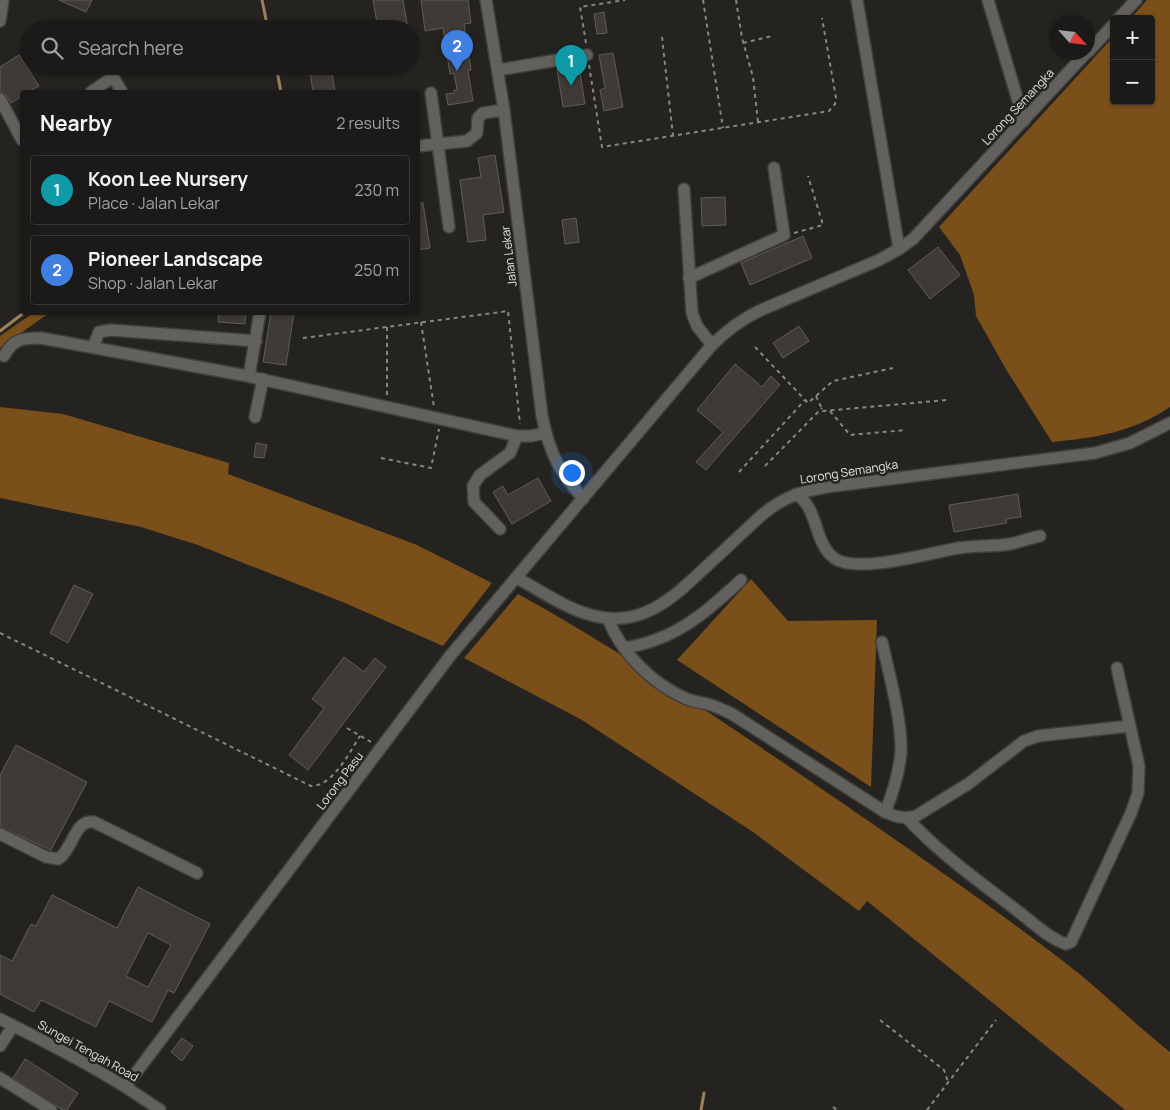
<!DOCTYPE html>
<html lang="en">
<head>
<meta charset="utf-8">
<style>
	:root { --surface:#1c1a18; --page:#292725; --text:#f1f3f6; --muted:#a0a1a2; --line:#3a3837; --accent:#7ebef9 }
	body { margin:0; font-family:Manrope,sans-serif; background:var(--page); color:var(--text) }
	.controls { position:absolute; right:15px; top:15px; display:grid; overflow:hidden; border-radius:5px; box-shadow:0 1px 4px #0004 }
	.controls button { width:45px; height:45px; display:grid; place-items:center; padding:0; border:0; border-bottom:1px solid var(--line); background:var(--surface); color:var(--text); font:25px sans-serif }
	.compass { position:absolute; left:1050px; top:15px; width:45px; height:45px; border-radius:50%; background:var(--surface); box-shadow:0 1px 4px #0004; rotate:117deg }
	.you { position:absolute; left:571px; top:472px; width:18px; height:18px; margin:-12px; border:4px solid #fff; border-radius:50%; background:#1a73e8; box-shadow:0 0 0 8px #1a73e833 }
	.badge { display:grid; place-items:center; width:32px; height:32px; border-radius:50%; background:var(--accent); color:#fff; font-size:16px; font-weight:700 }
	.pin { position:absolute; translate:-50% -41px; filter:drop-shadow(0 1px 2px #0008) }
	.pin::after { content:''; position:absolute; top:26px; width:18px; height:15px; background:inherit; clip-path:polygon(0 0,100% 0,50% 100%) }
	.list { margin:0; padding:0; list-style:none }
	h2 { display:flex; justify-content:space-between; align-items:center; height:65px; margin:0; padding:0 20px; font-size:21px }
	h2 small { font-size:16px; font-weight:400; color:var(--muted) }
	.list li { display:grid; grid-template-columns:32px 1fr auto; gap:15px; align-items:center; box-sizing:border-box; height:70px; margin:0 10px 10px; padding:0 10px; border:1px solid var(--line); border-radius:5px }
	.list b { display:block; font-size:19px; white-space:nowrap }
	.list p { margin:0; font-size:16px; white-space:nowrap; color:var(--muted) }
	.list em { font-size:16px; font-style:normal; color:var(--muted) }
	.icon { flex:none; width:28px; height:28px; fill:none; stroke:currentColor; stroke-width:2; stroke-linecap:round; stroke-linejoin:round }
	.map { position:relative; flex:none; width:1170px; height:1110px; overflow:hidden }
	.search { position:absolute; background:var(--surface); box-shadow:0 1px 4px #0004; left:20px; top:20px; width:400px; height:55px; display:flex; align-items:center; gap:12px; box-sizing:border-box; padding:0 18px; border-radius:28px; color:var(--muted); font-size:19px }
	.panel { position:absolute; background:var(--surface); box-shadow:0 1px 4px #0004; left:20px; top:90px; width:400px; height:225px; border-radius:5px }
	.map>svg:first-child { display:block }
	.forest { fill:#7b4f1a }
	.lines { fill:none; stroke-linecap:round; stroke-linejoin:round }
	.stream { stroke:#9e7f5a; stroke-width:3 }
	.building { fill:#3d3a38; stroke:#5f5d5a; fill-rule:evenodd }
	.minor-casing { stroke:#413f3d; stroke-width:14 }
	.path { stroke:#888684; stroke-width:2; stroke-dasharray:4 4; stroke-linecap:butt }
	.minor { stroke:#63615e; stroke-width:11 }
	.labels { text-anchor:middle; stroke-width:5; stroke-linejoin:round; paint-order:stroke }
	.street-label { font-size:12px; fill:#e2e0df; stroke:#252320 }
</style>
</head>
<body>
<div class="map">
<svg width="1170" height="1110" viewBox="0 0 1170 1110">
	<rect width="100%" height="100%" fill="#252320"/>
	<g class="forest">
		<path d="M1147,0H1170V407C1133,432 1095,438 1052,442L1007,371L976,316L974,295L960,255L939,227L1114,36V101H1151V19H1130Z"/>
		<polygon points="33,313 49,313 0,348 0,336"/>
		<polygon points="0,407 63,414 229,463 228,474 417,545 492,583 443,646 345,603 198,545 141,527 0,498"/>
		<polygon points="751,579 788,621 877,620 871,787 677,660"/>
		<path d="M518,594C606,642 689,699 772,755C870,822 969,889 1063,961C1100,989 1133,1023 1170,1052V1110H1125L867,901L859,911L753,832L582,720L464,658Z"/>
	</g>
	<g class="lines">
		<g class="stream">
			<polyline points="262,0 268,29"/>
			<polyline points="276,66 281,92"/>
			<polyline points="0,331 25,312"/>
			<polyline points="701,1110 704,1093"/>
		</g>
	</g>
	<g class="building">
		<polygon points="59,0 92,0 86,12"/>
		<polygon points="373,0 403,0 408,29 378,29"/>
		<polygon points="421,0 468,0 471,23 464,24 471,70 468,71 473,101 448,105 446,94 454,93 454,90 457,90 454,73 450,74 443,28 425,31"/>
		<polygon points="604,12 607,33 597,34 594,14"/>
		<polygon points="613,53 623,107 604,111 600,90 605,88 599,55"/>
		<polygon points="19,55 39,86 28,92 22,92 22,96 11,103 6,95 0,91 0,67"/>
		<polygon points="309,66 331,66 335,92 313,92"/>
		<polygon points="579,66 585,104 563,107 557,69"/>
		<polygon points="495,155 504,212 483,215 486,240 468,242 460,180 481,177 478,158"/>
		<polygon points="725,197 726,225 702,226 701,198"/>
		<polygon points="418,203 423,203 430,248 418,250"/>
		<polygon points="576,218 579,242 565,244 562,220"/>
		<polygon points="803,236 812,258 750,285 741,263"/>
		<polygon points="938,247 960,275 930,299 908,270"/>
		<polygon points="219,312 246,312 245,324 218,322"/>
		<polygon points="271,312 294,312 286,365 263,362"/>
		<polygon points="799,326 809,341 783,358 773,343"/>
		<polygon points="735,364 762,387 771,376 780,385 706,470 696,462 723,432 697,410"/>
		<polygon points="256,443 267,445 264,458 254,457"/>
		<polygon points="538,478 551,501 512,524 493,492 503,486 508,495"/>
		<polygon points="1018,494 1021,517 1006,519 1007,523 954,532 949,505"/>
		<polygon points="74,585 93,594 68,643 50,633"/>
		<polygon points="344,657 364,672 375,658 386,667 308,770 289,755 324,708 312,699"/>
		<polygon points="16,745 87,782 51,850 0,827 0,775"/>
		<path d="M138,887L210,924L174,993L168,990L152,1022L109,1001L96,1027L41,1000L34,1012L0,994V955L12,961L31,924L36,926L52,895L117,928ZM148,933L171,945L148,987L126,976Z"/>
		<polygon points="182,1038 193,1046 182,1061 171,1052"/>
		<polygon points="25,1059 78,1093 67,1110 63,1110 13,1078"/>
	</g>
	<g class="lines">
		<g class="minor-casing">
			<g id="minor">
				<path d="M486,0L504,110L542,416C550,455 558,468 583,499"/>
				<polyline points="857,0 899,249"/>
				<polyline points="988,0 1024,121"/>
				<polyline points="1118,19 1136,0"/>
				<polyline points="0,21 3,0"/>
				<polyline points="1088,52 1114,24"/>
				<polyline points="498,70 587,55"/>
				<polyline points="91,92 113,77 122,92"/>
				<polyline points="431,93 449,227"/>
				<polyline points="0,99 22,140"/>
				<polyline points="418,146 467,141 477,133 478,118 483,113 504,110"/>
				<polyline points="684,189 692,313 697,326 712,345"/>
				<polyline points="689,278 784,235 774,168"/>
				<polyline points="93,347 99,332 111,330 256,341"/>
				<path d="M4,356C13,339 22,338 41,338L242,375L517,436H531L545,433"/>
				<polyline points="249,376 260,312"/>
				<polyline points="255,417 263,379"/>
				<path d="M796,494C819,508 813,542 834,558C855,574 927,554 953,549C972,545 992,547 1010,544C1020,542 1030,538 1040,536"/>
				<polyline points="500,529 474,502 473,486 480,475 510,453 517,436"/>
				<path d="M517,578C541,591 565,608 591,615C643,630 676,595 710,563C728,547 745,530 763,514C782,498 802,491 827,487L1095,453L1130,443L1170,423"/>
				<path d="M608,619C621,652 651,683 685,698C693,702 702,702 711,705C718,707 725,711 732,714L885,812C896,817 904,819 916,816L968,784L1024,741L1038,736L1130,726"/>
				<path d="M882,642C889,674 902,720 901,752C899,773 893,793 885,812"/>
				<path d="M624,648C635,646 645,644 655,640C688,629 716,603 741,580"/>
				<path d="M907,818C940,854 980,882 1019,912C1033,923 1049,938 1066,944L1071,942L1131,813L1138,793L1139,766L1117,668"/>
				<path d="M0,834L46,857L58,859C73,850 74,819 94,822L197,873"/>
				<path d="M0,1019C56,1047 109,1074 160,1110"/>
				<polyline points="0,1046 13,1026"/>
				<polyline points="0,1078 51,1110"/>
				<path d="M126,1086L450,656L712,345C727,330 742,319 761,310L879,260L899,249L913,239L1087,52"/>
			</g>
		</g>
		<g class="path">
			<polyline points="703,0 723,128"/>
			<polyline points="736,0 742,38 753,77 758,122"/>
			<polyline points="662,37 673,136"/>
			<polyline points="586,43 580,7 625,0"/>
			<polyline points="743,43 772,36"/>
			<polyline points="589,65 602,147 829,111 835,104 836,98 822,18"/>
			<polyline points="794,233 823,225 808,176"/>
			<polyline points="421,322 434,407"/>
			<polyline points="387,327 387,397"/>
			<polyline points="303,338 508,311 520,424"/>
			<polyline points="755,347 808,403 833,381 893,368"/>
			<polyline points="816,396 823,411 947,400"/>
			<polyline points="830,411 850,435 906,430"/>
			<polyline points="381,458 431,468 439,429"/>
			<polyline points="765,466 822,408"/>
			<polyline points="739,472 805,400"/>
			<path d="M0,633L311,786C333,786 349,753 360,736"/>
			<polyline points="347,728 371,742"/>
			<polyline points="880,1020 944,1070 948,1082"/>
			<polyline points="833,1107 837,1110"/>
			<polyline points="927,1110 996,1020"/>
		</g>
		<use href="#minor" class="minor"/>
	</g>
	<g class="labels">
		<g class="street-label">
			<text transform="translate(1018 107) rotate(-47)" y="4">Lorong Semangka</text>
			<text transform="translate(509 256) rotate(-97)" y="4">Jalan Lekar</text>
			<text transform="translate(849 472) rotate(-9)" y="4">Lorong Semangka</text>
			<text transform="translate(340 781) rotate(-53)" y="4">Lorong Pasu</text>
			<text transform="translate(88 1051) rotate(29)" y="4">Sungei Tengah Road</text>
		</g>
	</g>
</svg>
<div class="controls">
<button>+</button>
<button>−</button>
</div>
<svg class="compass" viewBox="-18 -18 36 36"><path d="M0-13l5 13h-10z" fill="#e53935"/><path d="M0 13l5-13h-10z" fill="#a0a1a2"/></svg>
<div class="you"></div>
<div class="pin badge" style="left:571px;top:86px;background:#0f9aa8">1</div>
<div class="pin badge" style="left:457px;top:71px;background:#3f7fe0">2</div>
<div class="search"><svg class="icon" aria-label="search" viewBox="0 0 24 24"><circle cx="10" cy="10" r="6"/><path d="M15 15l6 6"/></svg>Search here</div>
<section class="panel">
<h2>Nearby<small>2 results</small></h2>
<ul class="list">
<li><span class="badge" style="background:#0f9aa8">1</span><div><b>Koon Lee Nursery</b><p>Place · Jalan Lekar</p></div><em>230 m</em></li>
<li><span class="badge" style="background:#3f7fe0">2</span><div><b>Pioneer Landscape</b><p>Shop · Jalan Lekar</p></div><em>250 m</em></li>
</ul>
</section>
</div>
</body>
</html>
